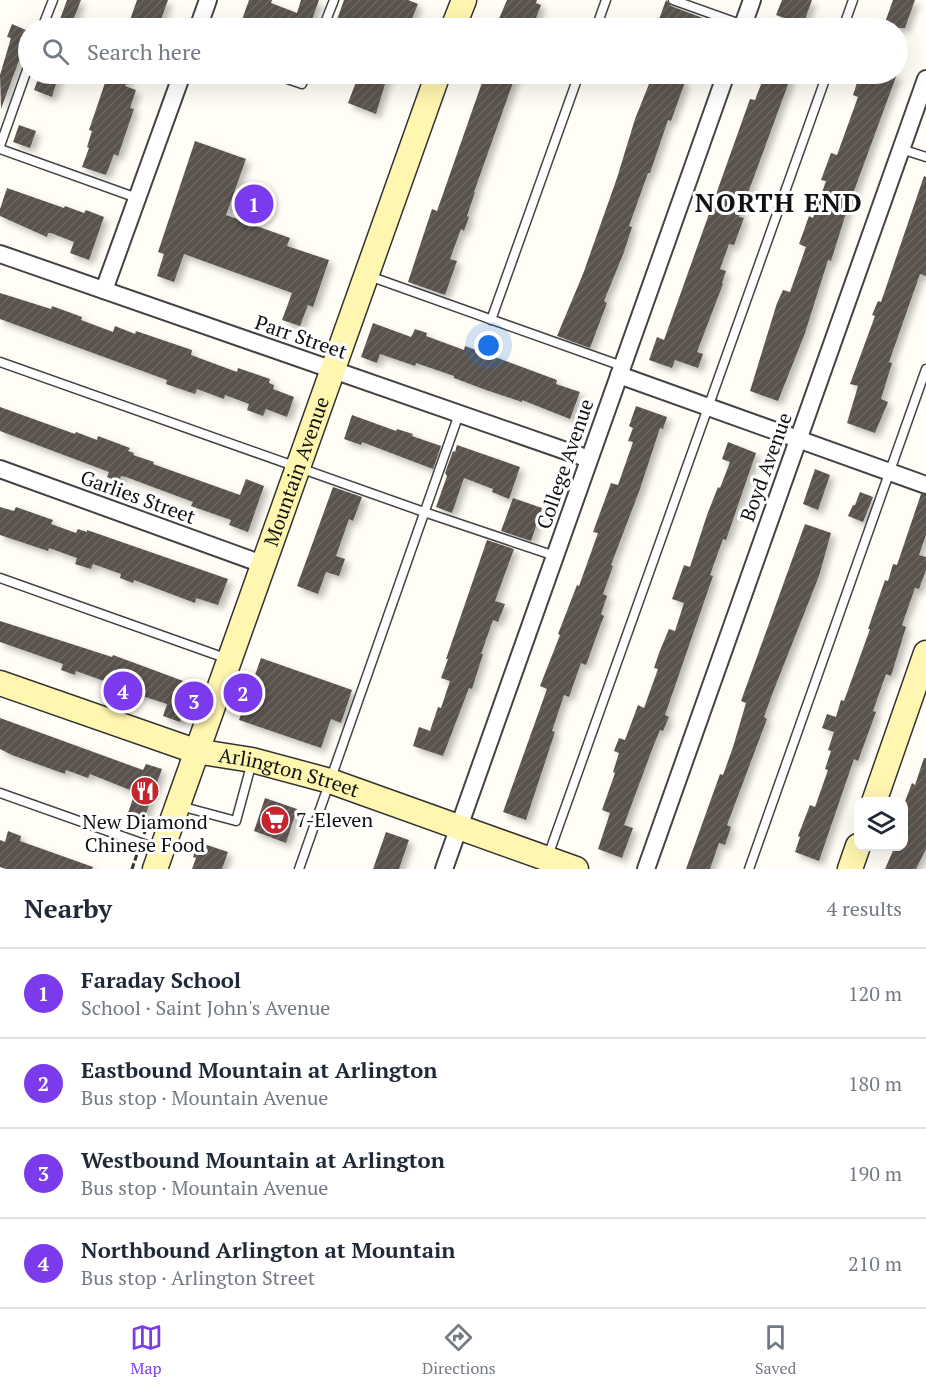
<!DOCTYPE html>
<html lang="en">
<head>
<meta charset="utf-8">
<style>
	:root { --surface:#fff; --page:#f2f2f3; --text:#1f2937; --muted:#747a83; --line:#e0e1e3; --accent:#7c3aed }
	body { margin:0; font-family:"PT Serif",serif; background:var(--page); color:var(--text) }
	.controls { position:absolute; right:18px; bottom:18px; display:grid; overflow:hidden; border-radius:12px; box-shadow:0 6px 24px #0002 }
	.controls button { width:54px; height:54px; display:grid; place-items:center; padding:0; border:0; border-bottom:2px solid var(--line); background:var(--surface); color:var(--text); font:30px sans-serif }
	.you { position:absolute; left:489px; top:346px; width:21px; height:21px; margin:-15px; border:4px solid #fff; border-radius:50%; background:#1a73e8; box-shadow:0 0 0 9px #1a73e833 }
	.badge { display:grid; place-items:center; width:39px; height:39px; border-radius:50%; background:var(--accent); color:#fff; font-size:20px; font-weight:700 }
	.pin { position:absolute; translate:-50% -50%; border:3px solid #fff; box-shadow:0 2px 6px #0006 }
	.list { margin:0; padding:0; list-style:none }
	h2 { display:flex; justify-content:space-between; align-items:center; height:78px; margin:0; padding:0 24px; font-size:26px }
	h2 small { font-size:20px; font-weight:400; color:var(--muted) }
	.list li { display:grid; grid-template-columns:39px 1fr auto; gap:18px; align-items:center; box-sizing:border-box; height:90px; padding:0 24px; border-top:2px solid var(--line) }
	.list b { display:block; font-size:22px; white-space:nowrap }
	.list p { margin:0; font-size:20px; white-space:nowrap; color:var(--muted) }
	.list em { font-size:20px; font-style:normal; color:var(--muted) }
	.icon { flex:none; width:33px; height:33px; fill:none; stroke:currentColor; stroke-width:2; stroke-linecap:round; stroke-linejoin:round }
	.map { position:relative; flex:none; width:926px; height:869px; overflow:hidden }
	.search { position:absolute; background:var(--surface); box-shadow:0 6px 24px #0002; left:18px; right:18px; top:18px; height:66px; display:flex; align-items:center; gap:15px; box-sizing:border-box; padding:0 21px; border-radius:33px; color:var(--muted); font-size:22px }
	.sheet { height:438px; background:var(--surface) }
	nav { display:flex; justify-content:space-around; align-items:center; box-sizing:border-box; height:84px; border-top:2px solid var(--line); background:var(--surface); font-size:16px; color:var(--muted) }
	nav a { display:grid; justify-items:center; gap:3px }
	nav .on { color:var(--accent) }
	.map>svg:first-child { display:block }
	.building { fill:url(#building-hatch); filter:url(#shadow) }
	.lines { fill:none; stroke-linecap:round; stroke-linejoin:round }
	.lane-casing { stroke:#444; stroke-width:11 }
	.street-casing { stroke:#444; stroke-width:20 }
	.secondary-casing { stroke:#333; stroke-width:27 }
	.path { stroke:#333; stroke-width:3; stroke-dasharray:6 3; stroke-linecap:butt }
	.lane { stroke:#fff; stroke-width:8 }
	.street { stroke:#fff; stroke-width:16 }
	.secondary { stroke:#fff6b0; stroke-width:24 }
	.labels { text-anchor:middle; stroke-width:6; stroke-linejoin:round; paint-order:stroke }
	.street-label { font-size:20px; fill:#111; stroke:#fff }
	.poi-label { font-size:20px; fill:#111; stroke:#fff; text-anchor:start }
	.district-label { font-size:26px; font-weight:bold; letter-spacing:1.5px; fill:#111; stroke:#fff }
</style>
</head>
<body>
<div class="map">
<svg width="926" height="869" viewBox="0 0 926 869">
	<defs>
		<pattern id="building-hatch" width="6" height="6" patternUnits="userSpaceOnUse" patternTransform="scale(1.5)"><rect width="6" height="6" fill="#5a524d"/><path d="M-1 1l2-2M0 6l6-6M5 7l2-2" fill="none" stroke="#6d6662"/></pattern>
		<filter id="shadow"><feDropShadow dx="4.5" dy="4.5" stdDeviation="3" flood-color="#0004"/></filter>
	</defs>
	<rect width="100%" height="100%" fill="#fffdf5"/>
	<g class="building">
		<polygon points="67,0 81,0 71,26 59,22"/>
		<polygon points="137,0 168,0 158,28 135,28 137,23 130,20"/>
		<polygon points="249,0 272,0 271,3 297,13 301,0 319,0 309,28 239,28"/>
		<polygon points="344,0 408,0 418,4 408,28 334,28"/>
		<polygon points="507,0 537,0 536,3 541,5 536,18 561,27 560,28 495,28"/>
		<polygon points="666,0 671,6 703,18 699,28 677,28 658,22"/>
		<polygon points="782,0 812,0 803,25 776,15"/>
		<polygon points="893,0 915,0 905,28 883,28"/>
		<polygon points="12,24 28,31 28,36 1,109 0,75 11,38 7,37"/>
		<polygon points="40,74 59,74 52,97 34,90"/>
		<polygon points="108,74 130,74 125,86 136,90 130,108 134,109 118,156 114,154 106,175 82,167 89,148 87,147 92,131 89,130"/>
		<polygon points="359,74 388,74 376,114 348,103"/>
		<polygon points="485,74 516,74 474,192 475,192 467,216 469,217 464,231 461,229 450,259 457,261 445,295 408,282 432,209 437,211"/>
		<polygon points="653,74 683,74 680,80 685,82 671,121 668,120 650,173 648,173 629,226 632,227 624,252 604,301 607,303 590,348 557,336 583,274 617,178 635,119"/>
		<polygon points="765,74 786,74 784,77 790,79 741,212 739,217 744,218 734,245 729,244 720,269 726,271 722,283 723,284 697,352 703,354 698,368 675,360 672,368 649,360 657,337 664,340 750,99 755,100"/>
		<polygon points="867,74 897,74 847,210 831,261 828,260 805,333 778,401 750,391 777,303 783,290 790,292 806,247 799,244 809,216 813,218 826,181 821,180 831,153 837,155 858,97 853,95 858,80 864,82"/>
		<polygon points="19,125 36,131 30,148 13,142"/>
		<polygon points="195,141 246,159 226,215 290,238 287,246 329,260 313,307 308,305 300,326 282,320 292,293 184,254 174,282 157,276 164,254 158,252"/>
		<polygon points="924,176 926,177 926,276 920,274 889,362 892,363 881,399 888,402 875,433 847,423 858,386 850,384 875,316 872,315 878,301 881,302"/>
		<polygon points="7,188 64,208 65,206 84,213 86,210 104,217 89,260 70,253 74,242 51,233 48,233 47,237 0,216 0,209"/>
		<polygon points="0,293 51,309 52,306 82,317 81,320 113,332 115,326 135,334 136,331 192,350 191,355 237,372 238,368 270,379 269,383 274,385 273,389 294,397 287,417 266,409 263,416 247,410 249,404 225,395 224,399 197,389 195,394 166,384 167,380 0,319"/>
		<polygon points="373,323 411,337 415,329 427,333 426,336 464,350 465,346 557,380 556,384 580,392 570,419 522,400 522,402 486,390 454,378 454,376 416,363 415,366 380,354 377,363 361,357"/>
		<polygon points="636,406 667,417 663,429 660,428 640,489 611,565 613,566 603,594 607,596 601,614 604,616 599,629 586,665 581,663 569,697 564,695 552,731 555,732 526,820 503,812 547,689 540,686 560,635 558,634 577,585 579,586 598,533 593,532 611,483 618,485 631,448 633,442 628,441 633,428 629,426"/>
		<polygon points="0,407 75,434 76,432 97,440 98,436 130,448 128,451 134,453 133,455 154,462 153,464 240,495 246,479 264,486 248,532 229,525 231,520 191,506 193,502 126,477 121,476 119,482 107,477 109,472 0,431"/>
		<polygon points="352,415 396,431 397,429 413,434 412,436 441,446 433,469 362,442 361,445 344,439"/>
		<polygon points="728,442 756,453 726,540 723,539 710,575 713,576 665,715 669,717 663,731 660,730 653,747 624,825 633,828 622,858 598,849 610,813 602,810 615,773 613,772 619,753 614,751 619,738 625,740 638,705 644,708 658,669 654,668 659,653 669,629 675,631 684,603 672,599 684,565 690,567 707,515 718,487 720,488 730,462 722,459"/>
		<polygon points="457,445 520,467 509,499 492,492 493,489 464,478 452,513 436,507 447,476 445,473 453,451 455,452"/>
		<polygon points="815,469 830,475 818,510 803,504"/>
		<polygon points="333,487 362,497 353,521 349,519 336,556 345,559 339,576 326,572 318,594 297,586"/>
		<polygon points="860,492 873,497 863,522 848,516 853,505 855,505"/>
		<polygon points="921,494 926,495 926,535 919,555 926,557 926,570 919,589 915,588 902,625 906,627 891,676 886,674 873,711 876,712 858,761 854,759 819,861 795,852 800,837 798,836 810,805 815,807 828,770 825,769 831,751 828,750 834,732 822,728 827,714 836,717 841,700 844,701 870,629 868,629 885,580 888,581 893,564 897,565"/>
		<polygon points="513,498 542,508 531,541 501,531"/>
		<polygon points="0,507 14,511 16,507 53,520 51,524 76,533 78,529 87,532 87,530 228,579 218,605 196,598 195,603 134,580 133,583 120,578 121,574 93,564 91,569 75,564 77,558 49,548 48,551 0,535"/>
		<polygon points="805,524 831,533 819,576 773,692 764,717 767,719 727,825 731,827 725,845 719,843 710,869 686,869 720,774 723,775 733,747 746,703 741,701"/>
		<polygon points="487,540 514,549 495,601 505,604 498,622 493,620 481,654 483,654 472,689 469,688 443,756 413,746 419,727 430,731 438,707 441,708 450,681 441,678 448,659 446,659"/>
		<polygon points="0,621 112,657 113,655 194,685 180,722 163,716 167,704 136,694 134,699 122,695 123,692 102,685 104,681 76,671 75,675 61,670 63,664 0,642"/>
		<polygon points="261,658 352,690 341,723 331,719 321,748 239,720"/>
		<polygon points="0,718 143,770 146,764 162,769 144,819 128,813 135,792 90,774 88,778 66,770 65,774 12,755 0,749"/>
		<polygon points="924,758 926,758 926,849 916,869 885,869 895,846 903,846 903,807 912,783 915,785"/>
		<polygon points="265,798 297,809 286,843 254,831"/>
		<polygon points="8,831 21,836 20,841 93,867 92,869 6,869 0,867 0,840 5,842"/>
		<polygon points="386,832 409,840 399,869 373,869"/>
		<polygon points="198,842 228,852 222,869 192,869 196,858 193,857"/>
	</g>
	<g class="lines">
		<g class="lane-casing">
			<g id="lane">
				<polyline points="673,0 743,25"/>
				<polyline points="42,28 53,0"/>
				<polyline points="323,28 334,0"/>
				<polyline points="596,28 606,0"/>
				<polyline points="843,28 853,0"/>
				<polyline points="273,74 302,84 306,74"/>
				<polyline points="0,146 28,67"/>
				<polyline points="0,149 137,198"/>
				<polyline points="901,149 926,157"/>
				<polyline points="369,276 622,366"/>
				<polyline points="491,320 579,74"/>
				<polyline points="0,362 424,512 555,556"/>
				<polyline points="0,578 228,659"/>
				<polyline points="0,793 161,850"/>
				<polyline points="180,806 236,821 252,762"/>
				<polyline points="548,856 827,74"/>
				<polyline points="299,869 459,414"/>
				<polyline points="749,869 926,369"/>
			</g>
		</g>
		<g class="street-casing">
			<g id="street">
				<polyline points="198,28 208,0"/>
				<polyline points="742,28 752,0"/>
				<polyline points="0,254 589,459"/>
				<polyline points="104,290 182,74"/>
				<polyline points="619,375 926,485"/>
				<polyline points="0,469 262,564"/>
				<polyline points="444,869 726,74"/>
				<polyline points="646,869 926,79"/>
			</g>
		</g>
		<g class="secondary-casing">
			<g id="secondary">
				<polyline points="453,28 464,0"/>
				<path id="s1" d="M0,683L195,751L252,760L330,781L576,869"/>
				<polyline points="874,802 926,653"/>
				<path id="s2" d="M155,869L438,74"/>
				<polyline points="850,869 858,846"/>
			</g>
		</g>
		<g class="path">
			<polyline points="144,834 150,820"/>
			<polyline points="132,869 137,854"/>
		</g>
		<use href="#lane" class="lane"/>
		<use href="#street" class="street"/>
		<use href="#secondary" class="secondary"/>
	</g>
	<defs>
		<g id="restaurant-disc" transform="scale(1.5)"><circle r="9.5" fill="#c4262e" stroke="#fff"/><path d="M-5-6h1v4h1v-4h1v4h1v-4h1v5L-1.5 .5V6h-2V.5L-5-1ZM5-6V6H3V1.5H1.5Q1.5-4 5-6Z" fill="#fff"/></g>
		<g id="supermarket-disc" transform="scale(1.5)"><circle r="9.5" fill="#c4262e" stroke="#fff"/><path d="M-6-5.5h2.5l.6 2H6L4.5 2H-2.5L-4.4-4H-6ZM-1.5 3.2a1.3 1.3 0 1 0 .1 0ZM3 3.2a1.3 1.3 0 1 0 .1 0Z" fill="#fff"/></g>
	</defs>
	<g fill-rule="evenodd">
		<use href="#restaurant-disc" x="145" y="791"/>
		<use href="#supermarket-disc" x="275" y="820"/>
	</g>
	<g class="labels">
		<g class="street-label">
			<text transform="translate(301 337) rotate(19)" y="7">Parr Street</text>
			<text transform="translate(565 464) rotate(-71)" y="7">College Avenue</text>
			<text transform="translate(766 467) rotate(-70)" y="7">Boyd Avenue</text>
			<text dy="7" stroke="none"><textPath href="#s2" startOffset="422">Mountain Avenue</textPath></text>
			<text transform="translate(138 497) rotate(20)" y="7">Garlies Street</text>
			<text dy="7" stroke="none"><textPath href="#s1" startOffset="303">Arlington Street</textPath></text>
		</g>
		<g class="poi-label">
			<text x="296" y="827">7-Eleven</text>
			<text x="145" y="829" text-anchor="middle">New Diamond<tspan x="145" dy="23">Chinese Food</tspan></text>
		</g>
		<g class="district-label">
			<text x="779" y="212">NORTH END</text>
		</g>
	</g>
</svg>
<div class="controls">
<button><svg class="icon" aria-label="layers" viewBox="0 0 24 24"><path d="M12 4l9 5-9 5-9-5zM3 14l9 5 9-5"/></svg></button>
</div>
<div class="you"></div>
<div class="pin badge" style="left:254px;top:204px">1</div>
<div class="pin badge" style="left:243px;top:693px">2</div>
<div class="pin badge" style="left:194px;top:701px">3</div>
<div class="pin badge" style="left:123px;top:691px">4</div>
<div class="search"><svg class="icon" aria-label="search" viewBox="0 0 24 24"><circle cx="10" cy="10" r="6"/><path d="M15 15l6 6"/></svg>Search here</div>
</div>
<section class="sheet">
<h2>Nearby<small>4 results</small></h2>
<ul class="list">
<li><span class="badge">1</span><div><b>Faraday School</b><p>School · Saint John's Avenue</p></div><em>120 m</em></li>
<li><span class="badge">2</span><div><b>Eastbound Mountain at Arlington</b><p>Bus stop · Mountain Avenue</p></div><em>180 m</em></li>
<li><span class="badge">3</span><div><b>Westbound Mountain at Arlington</b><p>Bus stop · Mountain Avenue</p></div><em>190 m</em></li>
<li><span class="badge">4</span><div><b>Northbound Arlington at Mountain</b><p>Bus stop · Arlington Street</p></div><em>210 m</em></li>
</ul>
</section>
<nav>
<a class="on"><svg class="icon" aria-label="map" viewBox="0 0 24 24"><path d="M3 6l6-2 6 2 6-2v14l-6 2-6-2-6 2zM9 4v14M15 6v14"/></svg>Map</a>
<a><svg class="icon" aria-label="directions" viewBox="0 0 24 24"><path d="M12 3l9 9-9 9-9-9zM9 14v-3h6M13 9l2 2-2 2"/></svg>Directions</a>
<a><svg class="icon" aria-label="saved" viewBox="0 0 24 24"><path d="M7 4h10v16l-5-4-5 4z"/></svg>Saved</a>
</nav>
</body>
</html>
